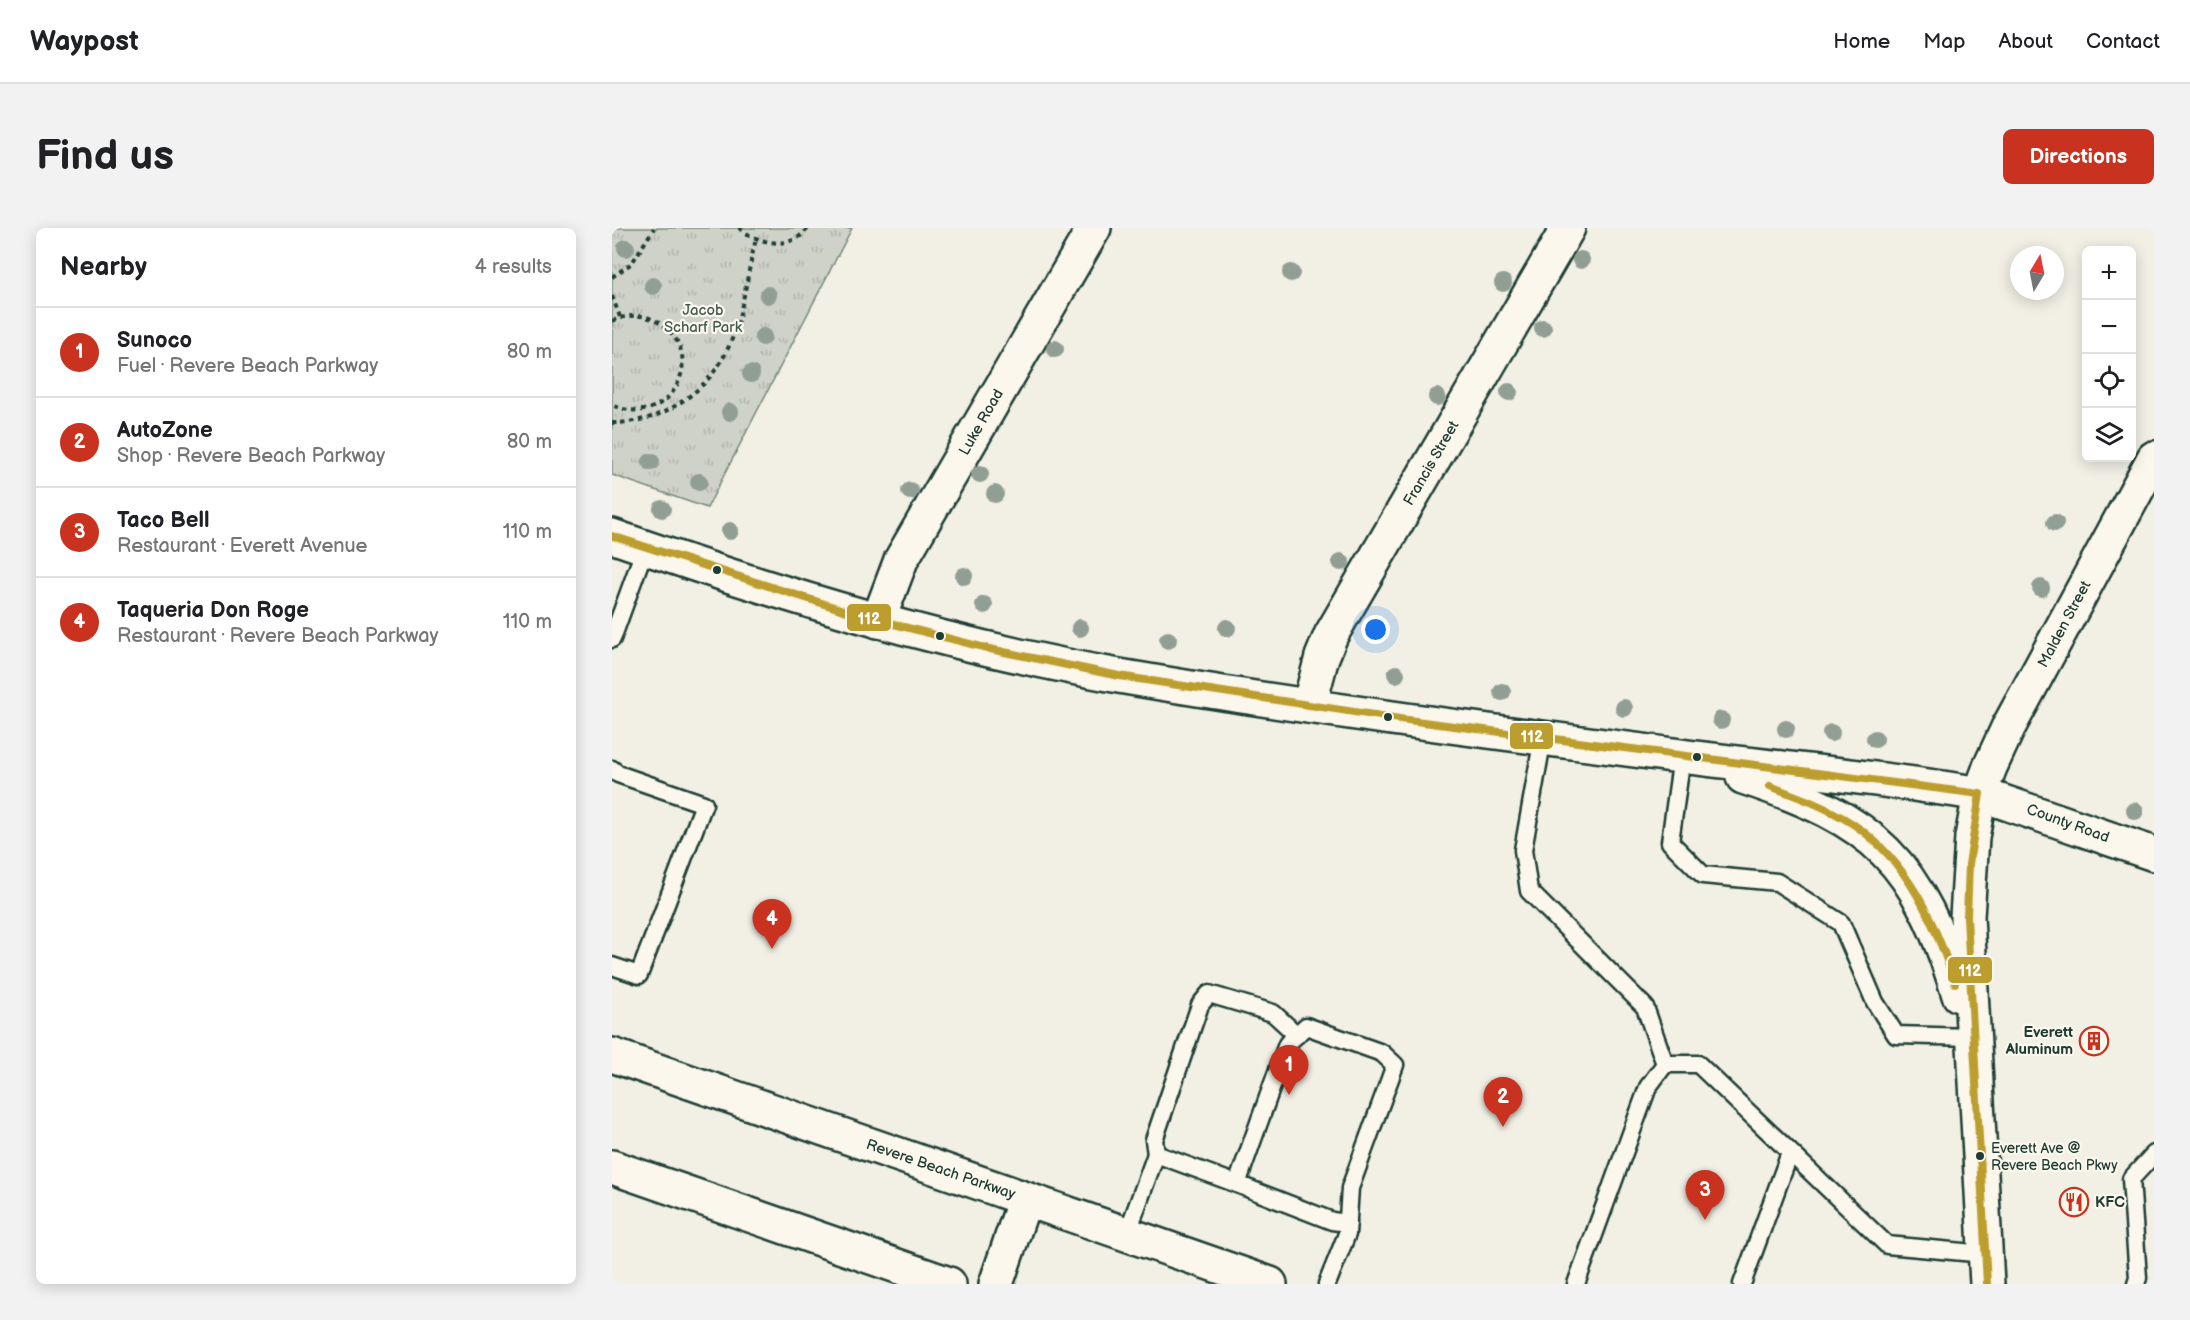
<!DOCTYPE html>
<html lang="en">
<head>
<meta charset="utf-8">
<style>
	:root { --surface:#fff; --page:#f2f2f2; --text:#202124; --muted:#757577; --line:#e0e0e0; --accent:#c8321e }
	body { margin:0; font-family:"Balsamiq Sans",sans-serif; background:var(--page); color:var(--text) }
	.controls { position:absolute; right:18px; top:18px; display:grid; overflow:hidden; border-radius:9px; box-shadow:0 3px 15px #0003 }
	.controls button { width:54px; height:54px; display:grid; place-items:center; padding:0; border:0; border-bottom:2px solid var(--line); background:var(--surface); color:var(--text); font:30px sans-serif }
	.compass { position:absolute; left:1398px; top:18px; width:54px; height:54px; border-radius:50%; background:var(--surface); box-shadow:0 3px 15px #0003; rotate:10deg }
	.you { position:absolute; left:764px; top:402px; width:21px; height:21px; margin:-15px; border:4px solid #fff; border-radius:50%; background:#1a73e8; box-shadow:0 0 0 9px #1a73e833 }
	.badge { display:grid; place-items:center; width:39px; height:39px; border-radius:50%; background:var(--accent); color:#fff; font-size:20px; font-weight:700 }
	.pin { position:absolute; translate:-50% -50px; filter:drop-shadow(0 2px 3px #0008) }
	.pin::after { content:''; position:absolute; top:32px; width:21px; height:18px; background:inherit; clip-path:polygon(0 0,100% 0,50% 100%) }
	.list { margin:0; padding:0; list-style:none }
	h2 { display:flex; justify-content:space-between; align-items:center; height:78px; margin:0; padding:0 24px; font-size:26px }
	h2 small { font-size:20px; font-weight:400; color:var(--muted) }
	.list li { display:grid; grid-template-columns:39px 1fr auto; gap:18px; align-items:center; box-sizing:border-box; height:90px; padding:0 24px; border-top:2px solid var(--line) }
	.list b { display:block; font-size:22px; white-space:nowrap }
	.list p { margin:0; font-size:20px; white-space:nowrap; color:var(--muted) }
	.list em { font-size:20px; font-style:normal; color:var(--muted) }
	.icon { flex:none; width:33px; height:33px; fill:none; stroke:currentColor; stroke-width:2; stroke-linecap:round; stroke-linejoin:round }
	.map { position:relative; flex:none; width:1542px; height:1056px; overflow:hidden; border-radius:9px }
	header { display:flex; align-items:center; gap:36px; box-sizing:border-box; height:84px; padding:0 30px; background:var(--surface); border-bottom:2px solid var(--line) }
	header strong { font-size:28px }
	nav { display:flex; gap:33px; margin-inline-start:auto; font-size:21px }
	.intro { display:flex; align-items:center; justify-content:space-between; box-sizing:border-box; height:144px; padding:0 36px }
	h1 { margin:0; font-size:42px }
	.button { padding:15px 27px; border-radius:9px; background:var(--accent); color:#fff; font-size:21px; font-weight:700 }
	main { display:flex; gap:36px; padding:0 36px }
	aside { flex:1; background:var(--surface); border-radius:9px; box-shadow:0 3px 15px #0003 }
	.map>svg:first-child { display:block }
	.park { fill:url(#park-tufts); stroke:#77887e; stroke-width:1.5 }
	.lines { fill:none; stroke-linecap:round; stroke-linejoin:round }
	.lane-casing { stroke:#1f3d34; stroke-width:21 }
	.street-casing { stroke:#1f3d34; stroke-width:38 }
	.secondary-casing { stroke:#1f3d34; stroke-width:38 }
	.highway-casing { stroke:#1f3d34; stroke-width:38 }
	.path { stroke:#1f3d34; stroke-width:4; stroke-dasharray:4.5 4.5; stroke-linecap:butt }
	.lane { stroke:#fbf7ec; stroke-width:16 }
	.street { stroke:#fbf7ec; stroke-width:33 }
	.secondary { stroke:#fbf7ec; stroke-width:33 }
	.highway { stroke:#fbf7ec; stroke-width:33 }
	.bus-1-casing { stroke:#fbf7ec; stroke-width:12 }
	.bus-1 { stroke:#bc9e2e; stroke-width:8 }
	.tree { fill:#919e94 }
	.bus-dot { fill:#1f3d34; stroke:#fbf7ec; stroke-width:2 }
	.labels { text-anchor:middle; stroke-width:4.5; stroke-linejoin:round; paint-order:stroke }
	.bus-label { font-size:14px; fill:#1f3d34; stroke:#fbf7ec; text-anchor:start }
	.park-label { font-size:15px; fill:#425b52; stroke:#fbf7ec }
	.street-label { font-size:15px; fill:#1f3d34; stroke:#fbf7ec }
	.poi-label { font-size:15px; font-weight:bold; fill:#1f3d34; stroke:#fbf7ec; text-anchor:end }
	.line-badge { stroke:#fbf7ec; stroke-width:2 }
	.badge-label { font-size:16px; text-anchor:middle; font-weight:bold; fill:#fff }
</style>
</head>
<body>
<header>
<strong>Waypost</strong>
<nav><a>Home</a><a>Map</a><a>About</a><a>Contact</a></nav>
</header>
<div class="intro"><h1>Find us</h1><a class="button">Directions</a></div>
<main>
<aside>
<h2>Nearby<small>4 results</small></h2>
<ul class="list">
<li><span class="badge">1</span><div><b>Sunoco</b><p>Fuel · Revere Beach Parkway</p></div><em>80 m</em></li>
<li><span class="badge">2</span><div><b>AutoZone</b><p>Shop · Revere Beach Parkway</p></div><em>80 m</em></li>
<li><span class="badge">3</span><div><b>Taco Bell</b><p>Restaurant · Everett Avenue</p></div><em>110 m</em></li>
<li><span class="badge">4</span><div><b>Taqueria Don Roge</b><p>Restaurant · Revere Beach Parkway</p></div><em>110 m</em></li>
</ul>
</aside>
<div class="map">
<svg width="1542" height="1056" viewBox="0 0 1542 1056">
	<defs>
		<pattern id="park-tufts" width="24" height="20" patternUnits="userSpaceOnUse" patternTransform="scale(1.5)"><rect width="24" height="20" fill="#cfd2c8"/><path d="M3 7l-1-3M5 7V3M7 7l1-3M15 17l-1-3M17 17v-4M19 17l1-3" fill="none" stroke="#b1b5ac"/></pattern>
	</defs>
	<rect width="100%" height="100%" fill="#f2f0e5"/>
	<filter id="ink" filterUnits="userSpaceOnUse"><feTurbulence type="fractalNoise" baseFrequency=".0167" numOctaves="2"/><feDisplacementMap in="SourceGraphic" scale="12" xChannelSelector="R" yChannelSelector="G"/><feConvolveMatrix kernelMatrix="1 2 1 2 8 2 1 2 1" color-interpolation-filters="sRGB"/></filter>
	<g filter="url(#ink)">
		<polygon class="park" points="0,0 240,0 95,280 0,247"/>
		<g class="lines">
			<g class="lane-casing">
				<g id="lane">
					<polyline points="0,411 33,320"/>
					<polyline points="931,509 911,622 917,663 1033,779 1053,836"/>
					<polyline points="1070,528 1058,614 1091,647 1165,654 1229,695 1263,774 1284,807 1360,809"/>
					<polyline points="0,541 6,546 92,576 27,747 0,738"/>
					<polyline points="544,926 542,912 588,777 597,766 661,785 685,807"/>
					<polyline points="625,956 720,993 736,995"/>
					<polyline points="515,1006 544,926 625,956 675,816 694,798 770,825 783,837 738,960 735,1006 715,1056"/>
					<polyline points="964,1056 1036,859 1053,836 1086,836 1275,1017 1373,1026"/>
					<polyline points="1130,1056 1178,925"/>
					<polyline points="1524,1056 1526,1050 1519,951 1542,926"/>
				</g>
			</g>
			<g class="street-casing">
				<g id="street">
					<polyline points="266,393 289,332 482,0"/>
					<polyline points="697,478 710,429 719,407 956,0"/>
					<polyline points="1368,566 1542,626"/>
				</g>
			</g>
			<g class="secondary-casing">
				<g id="secondary">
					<path d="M0,308C166,366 333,417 507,448C693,480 882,504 1069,528C1169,541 1270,549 1368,566"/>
					<path d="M1131,549C1265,593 1305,632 1347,767"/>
					<polyline points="384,1056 413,971"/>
					<polyline points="1375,1056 1355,689 1360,609 1368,566 1378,539 1396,500 1542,230"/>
				</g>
			</g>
			<g class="highway-casing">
				<g id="highway">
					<polyline points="0,827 658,1056"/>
					<polyline points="0,939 337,1056"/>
				</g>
			</g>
			<g class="path">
				<path d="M127,0C146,16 180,23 196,0"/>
				<polyline points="0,49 20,35 42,0"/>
				<polyline points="0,68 8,89"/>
				<path d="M0,93C14,87 30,85 44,93C100,124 59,204 0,177"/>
				<path d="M0,195C23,195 47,189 66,176C130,136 127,78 144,11"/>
			</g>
			<use href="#lane" class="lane"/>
			<use href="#street" class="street"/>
			<use href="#secondary" class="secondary"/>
			<use href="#highway" class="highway"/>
			<g class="bus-1-casing">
				<g id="bus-1">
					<polyline points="0,308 250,388 378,421 507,448 788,491 1368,566 1357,636 1355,689 1375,1056"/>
					<path d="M1158,558C1187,569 1215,579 1241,596C1296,633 1323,695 1343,755"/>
				</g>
			</g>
			<use href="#bus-1" class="bus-1"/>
		</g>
		<g class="tree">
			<circle cx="14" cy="20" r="9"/>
			<circle cx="969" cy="32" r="9"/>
			<circle cx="679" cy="45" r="9"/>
			<circle cx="891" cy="55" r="9"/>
			<circle cx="41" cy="58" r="9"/>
			<circle cx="156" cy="67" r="9"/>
			<circle cx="931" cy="100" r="9"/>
			<circle cx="151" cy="109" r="9"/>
			<circle cx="443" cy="121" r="9"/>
			<circle cx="139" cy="146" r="9"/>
			<circle cx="897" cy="164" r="9"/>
			<circle cx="825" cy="169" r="9"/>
			<circle cx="118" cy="184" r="9"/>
			<circle cx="39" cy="234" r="9"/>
			<circle cx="368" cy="246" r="9"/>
			<circle cx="87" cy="254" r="9"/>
			<circle cx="298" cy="263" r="9"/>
			<circle cx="383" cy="266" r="9"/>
			<circle cx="50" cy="281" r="9"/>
			<circle cx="1443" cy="295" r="9"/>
			<circle cx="118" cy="303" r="9"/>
			<circle cx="729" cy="334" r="9"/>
			<circle cx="352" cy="348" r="9"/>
			<circle cx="1429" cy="360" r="9"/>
			<circle cx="372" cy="377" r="9"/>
			<circle cx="468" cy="400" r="9"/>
			<circle cx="615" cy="400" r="9"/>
			<circle cx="556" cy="412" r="9"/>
			<circle cx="784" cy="446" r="9"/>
			<circle cx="890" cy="464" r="9"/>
			<circle cx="1012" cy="480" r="9"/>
			<circle cx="1109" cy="492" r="9"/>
			<circle cx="1174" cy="501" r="9"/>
			<circle cx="1219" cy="505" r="9"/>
			<circle cx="1263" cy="511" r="9"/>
			<circle cx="1523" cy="583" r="9"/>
		</g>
	</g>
	<defs>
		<g id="building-ring" transform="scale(1.5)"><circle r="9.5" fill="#fbf7ec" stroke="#c8321e" stroke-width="1.5"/><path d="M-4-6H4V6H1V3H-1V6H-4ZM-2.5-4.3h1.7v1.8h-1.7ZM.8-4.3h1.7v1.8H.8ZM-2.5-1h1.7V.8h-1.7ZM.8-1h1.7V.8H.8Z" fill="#c8321e"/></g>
		<g id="restaurant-ring" transform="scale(1.5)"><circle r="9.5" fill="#fbf7ec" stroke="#c8321e" stroke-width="1.5"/><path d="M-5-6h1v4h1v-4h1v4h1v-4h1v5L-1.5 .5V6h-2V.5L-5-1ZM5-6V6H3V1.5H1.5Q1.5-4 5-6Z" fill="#c8321e"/></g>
	</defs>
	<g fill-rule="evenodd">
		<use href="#building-ring" x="1482" y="813"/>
		<use href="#restaurant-ring" x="1462" y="974"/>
	</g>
	<g class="bus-dot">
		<circle cx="105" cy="342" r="5"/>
		<circle cx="328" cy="408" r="5"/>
		<circle cx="776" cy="489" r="5"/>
		<circle cx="1085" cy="529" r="5"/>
		<circle cx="1368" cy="928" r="5"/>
	</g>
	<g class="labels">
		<g class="bus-label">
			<text x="1379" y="925">Everett Ave @<tspan x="1379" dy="17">Revere Beach Pkwy</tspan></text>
		</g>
		<g class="park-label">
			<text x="91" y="87">Jacob<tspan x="91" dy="17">Scharf Park</tspan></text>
		</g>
		<g class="street-label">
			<text transform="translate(369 194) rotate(-60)" y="5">Luke Road</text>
			<text transform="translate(819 235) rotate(-60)" y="5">Francis Street</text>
			<text transform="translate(1452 396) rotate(-62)" y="5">Malden Street</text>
			<text transform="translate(1456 595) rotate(20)" y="5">County Road</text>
			<text transform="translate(329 941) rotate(19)" y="5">Revere Beach Parkway</text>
		</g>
		<g class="poi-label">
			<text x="1461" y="809">Everett<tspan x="1461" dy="17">Aluminum</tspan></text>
			<text x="1483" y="979" text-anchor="start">KFC</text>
		</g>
	</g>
	<g class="line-badge">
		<rect x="234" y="375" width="46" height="29" rx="6" fill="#bc9e2e"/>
		<rect x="897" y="494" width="45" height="28" rx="6" fill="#bc9e2e"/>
		<rect x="1335" y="728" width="46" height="28" rx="6" fill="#bc9e2e"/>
	</g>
	<g class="badge-label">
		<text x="257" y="396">112</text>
		<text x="920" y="514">112</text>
		<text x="1358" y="748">112</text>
	</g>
</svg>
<div class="controls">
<button>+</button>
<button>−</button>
<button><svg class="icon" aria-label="locate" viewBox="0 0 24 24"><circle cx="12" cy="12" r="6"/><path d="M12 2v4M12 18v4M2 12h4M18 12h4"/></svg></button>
<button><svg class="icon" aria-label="layers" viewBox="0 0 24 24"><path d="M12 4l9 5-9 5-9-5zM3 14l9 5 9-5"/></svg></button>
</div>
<svg class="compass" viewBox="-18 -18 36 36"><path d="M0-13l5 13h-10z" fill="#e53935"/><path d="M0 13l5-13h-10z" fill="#757577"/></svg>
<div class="you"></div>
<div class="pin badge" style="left:677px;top:867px">1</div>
<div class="pin badge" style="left:891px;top:899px">2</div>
<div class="pin badge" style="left:1093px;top:992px">3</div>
<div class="pin badge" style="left:160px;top:721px">4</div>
</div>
</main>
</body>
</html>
